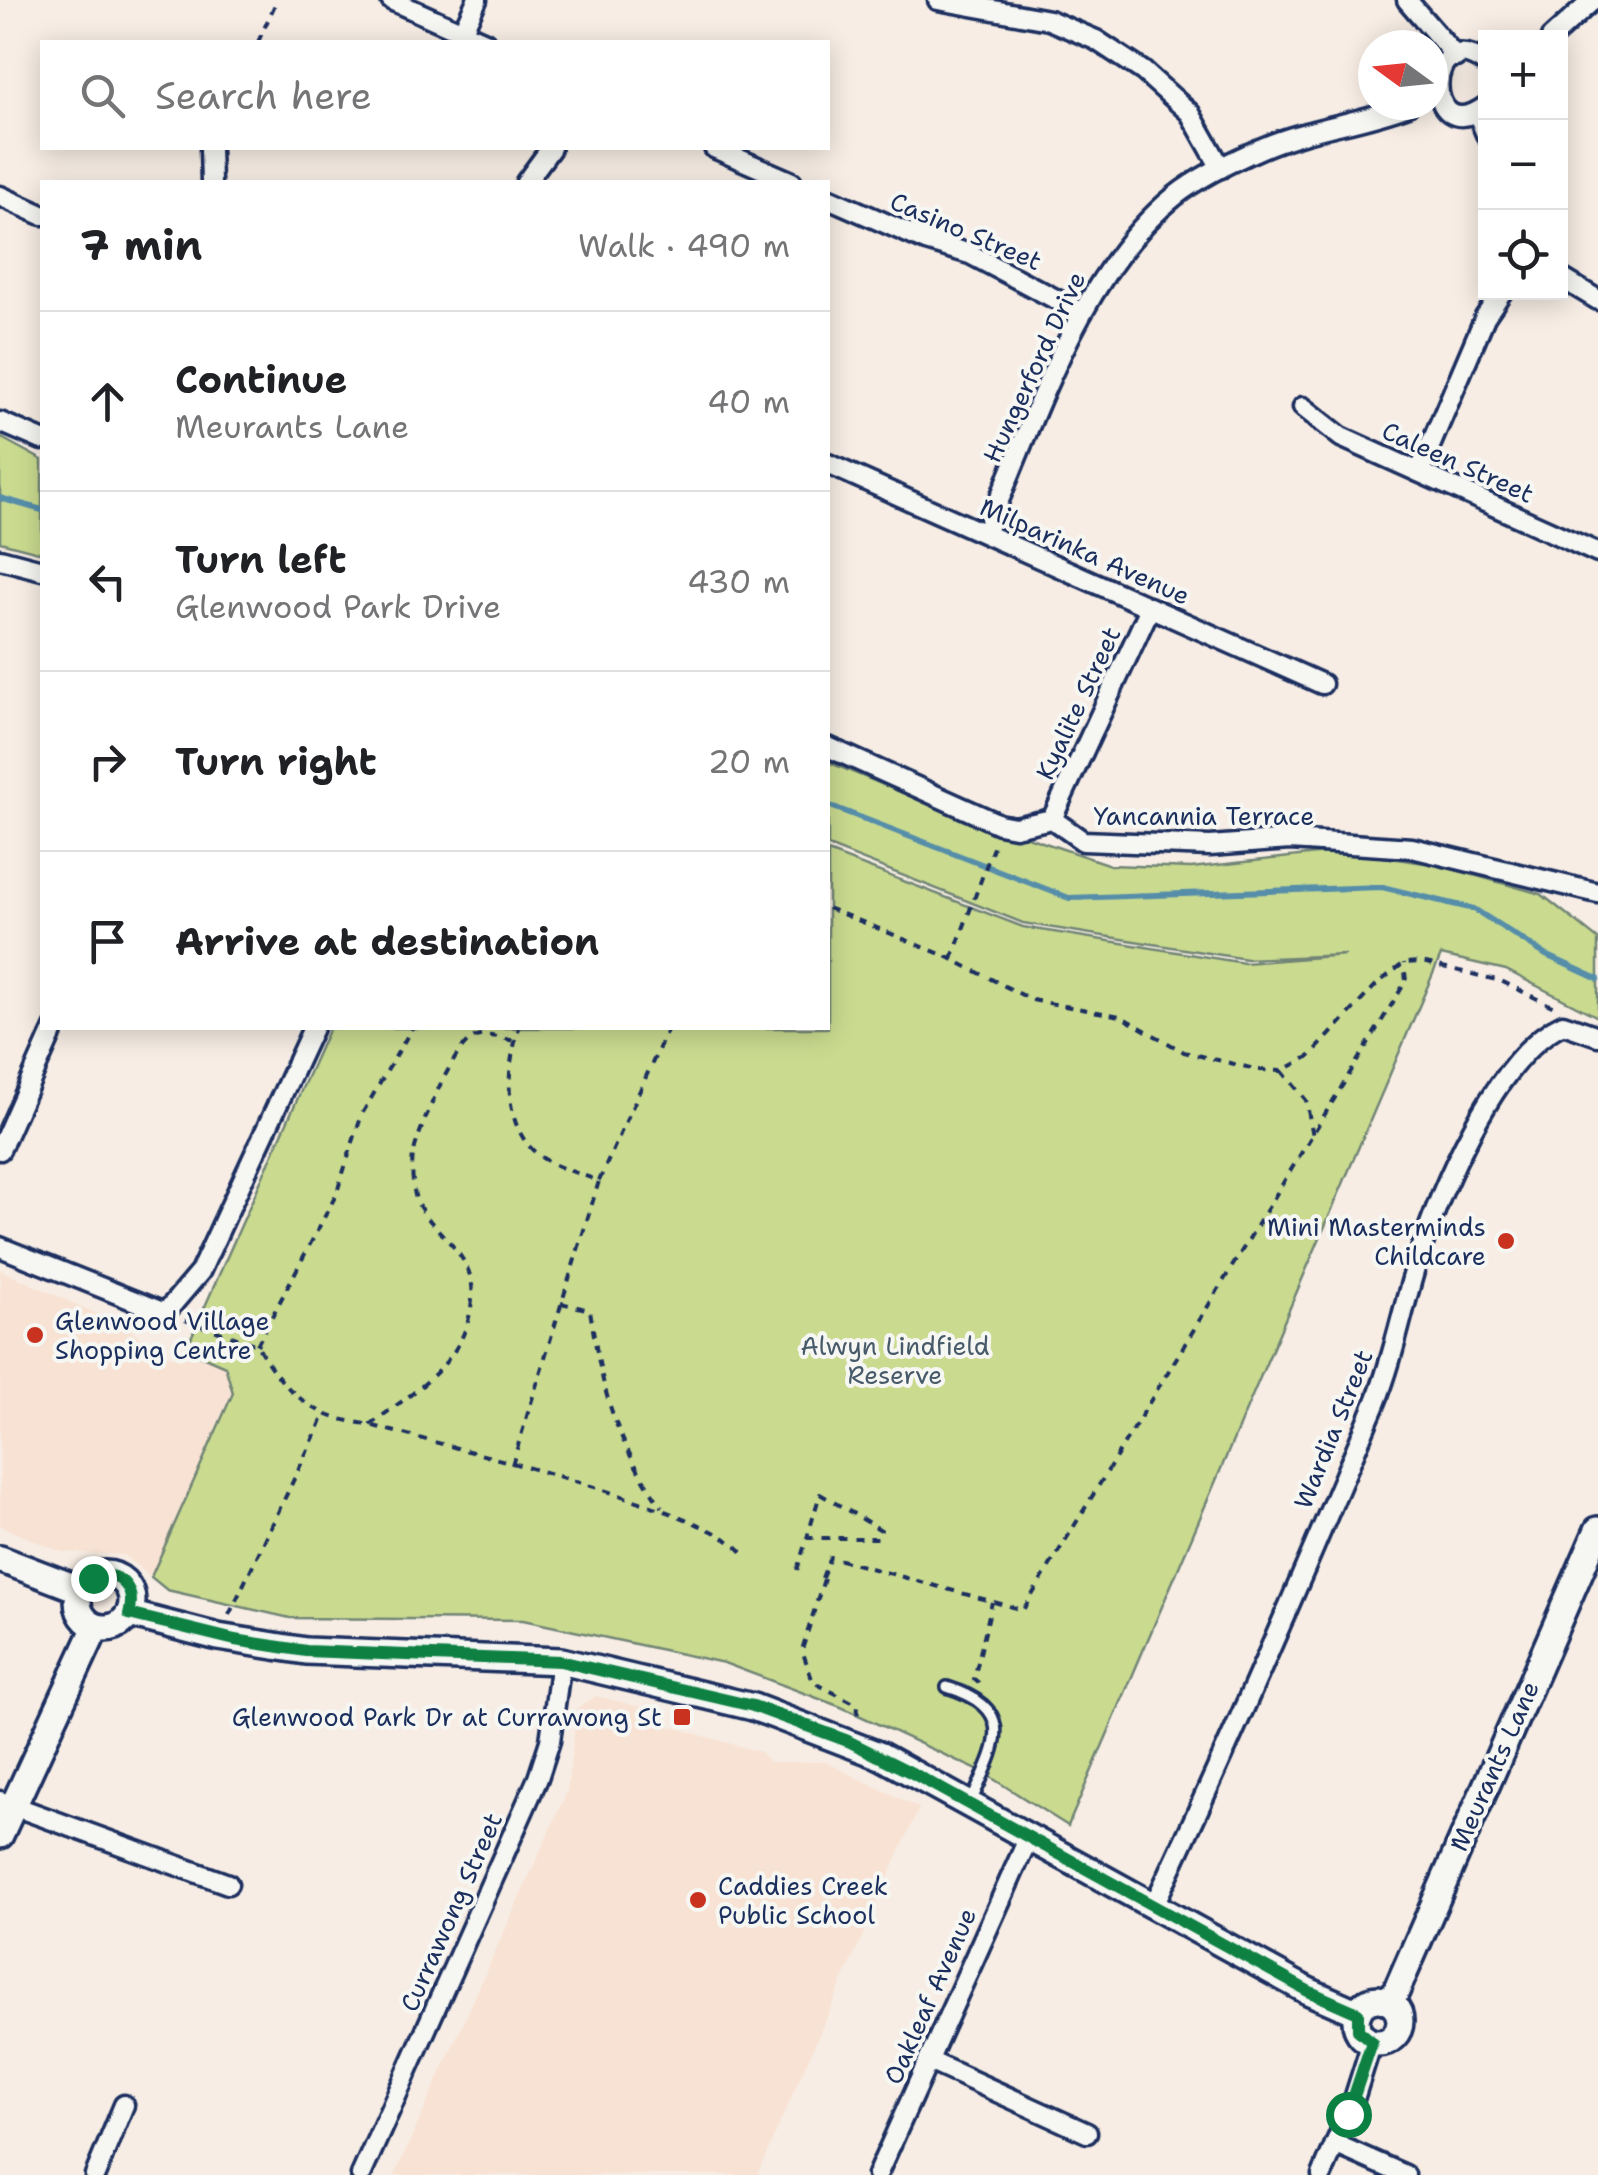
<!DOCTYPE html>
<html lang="en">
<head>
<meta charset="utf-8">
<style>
	:root { --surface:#fff; --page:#f2f2f2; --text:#202124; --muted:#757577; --line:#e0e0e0 }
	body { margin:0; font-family:"Shantell Sans",sans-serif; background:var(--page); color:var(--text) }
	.controls { position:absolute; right:30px; top:30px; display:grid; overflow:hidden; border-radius:0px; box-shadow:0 5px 25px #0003 }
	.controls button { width:90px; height:90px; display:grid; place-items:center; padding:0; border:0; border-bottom:2px solid var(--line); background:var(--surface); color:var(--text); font:50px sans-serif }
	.compass { position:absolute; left:1358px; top:30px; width:90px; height:90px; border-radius:50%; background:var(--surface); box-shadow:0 5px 25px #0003; rotate:285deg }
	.stop { position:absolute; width:30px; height:30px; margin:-22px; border:8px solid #0b8043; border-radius:50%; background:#fff }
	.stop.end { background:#0b8043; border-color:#fff; box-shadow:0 2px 10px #0008 }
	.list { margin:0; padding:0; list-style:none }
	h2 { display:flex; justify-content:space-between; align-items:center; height:130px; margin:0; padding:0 40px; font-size:42px }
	h2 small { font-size:32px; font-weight:400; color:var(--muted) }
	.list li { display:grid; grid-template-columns:65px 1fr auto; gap:30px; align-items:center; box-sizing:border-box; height:180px; padding:0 40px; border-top:2px solid var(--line) }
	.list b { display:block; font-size:38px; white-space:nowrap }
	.list p { margin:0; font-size:32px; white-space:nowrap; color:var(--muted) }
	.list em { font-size:32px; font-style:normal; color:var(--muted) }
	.icon { flex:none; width:55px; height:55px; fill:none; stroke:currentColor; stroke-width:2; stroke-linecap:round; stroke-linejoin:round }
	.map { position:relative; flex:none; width:1598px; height:2175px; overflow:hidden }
	.search { position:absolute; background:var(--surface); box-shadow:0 5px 25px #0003; left:40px; top:40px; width:790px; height:110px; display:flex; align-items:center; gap:25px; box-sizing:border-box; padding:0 35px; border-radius:0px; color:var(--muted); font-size:38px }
	.panel { position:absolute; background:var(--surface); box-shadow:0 5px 25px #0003; left:40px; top:180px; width:790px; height:850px; border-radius:0px }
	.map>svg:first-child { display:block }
	.built { fill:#f8e2d3 }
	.green { fill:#cadb8f; stroke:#728576; stroke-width:2.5 }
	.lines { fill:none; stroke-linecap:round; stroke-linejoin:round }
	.stream { stroke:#578eaa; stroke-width:6 }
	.lane-casing { stroke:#1b2f5e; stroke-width:16 }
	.street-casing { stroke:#1b2f5e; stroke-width:25 }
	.secondary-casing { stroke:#1b2f5e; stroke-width:32 }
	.path { stroke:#1b2f5e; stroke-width:4; stroke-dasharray:8 8; stroke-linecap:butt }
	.lane { stroke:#f6f6f2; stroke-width:9 }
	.street { stroke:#f6f6f2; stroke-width:18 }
	.secondary { stroke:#f6f6f2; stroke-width:25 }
	.route { stroke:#0b8043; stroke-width:12 }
	.poi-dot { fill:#c8321e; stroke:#f6f6f2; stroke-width:4 }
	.labels { text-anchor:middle; stroke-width:8; stroke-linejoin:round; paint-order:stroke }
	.street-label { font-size:25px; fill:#1b2f5e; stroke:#f6f6f2 }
	.poi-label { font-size:25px; fill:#1b2f5e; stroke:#f6f6f2; text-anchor:end }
	.park-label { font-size:25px; fill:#475a6a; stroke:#f6f6f2 }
</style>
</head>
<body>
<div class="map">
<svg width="1598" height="2175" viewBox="0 0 1598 2175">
	<rect width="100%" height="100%" fill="#f7ede4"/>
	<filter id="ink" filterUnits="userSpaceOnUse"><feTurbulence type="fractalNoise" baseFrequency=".01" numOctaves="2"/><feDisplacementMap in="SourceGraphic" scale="20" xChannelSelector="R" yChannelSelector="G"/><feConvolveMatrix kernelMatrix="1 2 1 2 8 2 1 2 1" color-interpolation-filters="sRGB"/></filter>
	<g filter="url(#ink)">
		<g class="built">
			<polygon points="0,1270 128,1328 157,1350 181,1360 186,1349 225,1366 233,1393 151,1577 123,1555 62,1552 0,1526"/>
			<polygon points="596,1696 645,1708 658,1723 760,1752 769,1762 825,1762 919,1808 757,2175 395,2175 567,1792 577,1709"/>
		</g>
		<g class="green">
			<polygon points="0,437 42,460 42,553 0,542"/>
			<polygon points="828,762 930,804 1110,865 1191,868 1343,851 1438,865 1541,894 1598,939 1598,1017 1506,970 1441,955 1068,1826 984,1773 841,1707 724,1663 523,1620 290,1618 167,1590 151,1577 233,1393 225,1366 186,1349 329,1028 828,1028 828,852 1023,927 1244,963 1346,955 1246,959 1023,923 828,846"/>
		</g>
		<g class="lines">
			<g class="stream">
				<polyline points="0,498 42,510"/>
				<polyline points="828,805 1069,898 1382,887 1474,909 1546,955 1598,979"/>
			</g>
			<g class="lane-casing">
				<path id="lane" d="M947,1687C1021,1710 995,1748 971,1802"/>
			</g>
			<g class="street-casing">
				<g id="street">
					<polyline points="391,0 485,42"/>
					<polyline points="938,0 1049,20 1096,40 1143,71 1190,113 1221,168"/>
					<polyline points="1407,0 1456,57"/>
					<polyline points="462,32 477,0"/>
					<polyline points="1551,38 1593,0"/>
					<path d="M1486,64C1424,16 1421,153 1486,106"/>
					<polyline points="1477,112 1486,134"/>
					<polyline points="210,148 211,182"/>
					<polyline points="714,148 792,182"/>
					<polyline points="526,182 551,148"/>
					<polyline points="0,196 42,215"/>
					<polyline points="828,198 926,241 970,254 1082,313"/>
					<polyline points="1560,277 1598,300"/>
					<polyline points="1303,407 1341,437 1598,553"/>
					<polyline points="0,422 42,440"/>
					<polyline points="828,464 1322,684"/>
					<polyline points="1419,472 1485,317 1502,292"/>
					<path d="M985,533C1034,423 1078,274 1175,196C1200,176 1232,161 1262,148C1308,128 1361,123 1408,105"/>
					<polyline points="0,559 42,570"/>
					<polyline points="828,747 999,824 1015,827 1052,819 1083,841 1210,846 1290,840 1412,848 1598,893"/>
					<polyline points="1052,819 1150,608"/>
					<polyline points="0,1150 54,1028"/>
					<polyline points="0,1247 165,1313 200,1272 313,1028"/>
					<polyline points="0,1801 228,1884"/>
					<path d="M1154,1905C1232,1740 1304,1572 1375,1404C1393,1360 1402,1311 1416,1265C1438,1195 1495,1055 1563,1024L1598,1036"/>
					<polyline points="929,2061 1087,2133"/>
					<polyline points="1335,2144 1405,2175"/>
					<polyline points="95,2175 124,2105"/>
					<polyline points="361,2175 538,1778 550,1741 561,1661"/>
					<polyline points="877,2175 1029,1837"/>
					<polyline points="1322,2175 1354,2099 1372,2042"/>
				</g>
			</g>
			<g class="secondary-casing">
				<g id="secondary">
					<polyline points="0,1559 81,1590"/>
					<circle cx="105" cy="1601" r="27"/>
					<polyline points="129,1614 218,1637 306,1651 561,1661 753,1707 881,1756 1308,1991 1358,2013"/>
					<polyline points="0,1835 96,1627"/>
					<circle cx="1378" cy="2021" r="22"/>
					<polyline points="1391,2003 1598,1530"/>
				</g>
			</g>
			<g class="path">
				<polyline points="258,42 277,0"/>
				<polyline points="828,908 948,957 1032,1000 1120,1016 1184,1052 1259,1070 1282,1071 1310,1056 1377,984 1404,963 1422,962 1501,981 1556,1008"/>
				<polyline points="952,959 995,842"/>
				<polyline points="1282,1071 1306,1100 1313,1136"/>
				<polyline points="599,1181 668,1028"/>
				<path d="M561,1303L590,1310C602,1391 614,1439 662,1507"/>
				<path d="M185,1320L257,1345C273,1374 294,1399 325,1414C340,1421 360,1422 377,1427C435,1443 728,1513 745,1557"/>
				<polyline points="257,1345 336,1195 362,1114 412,1028"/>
				<path d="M370,1425C416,1390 467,1362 472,1299C477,1254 433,1234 417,1202C413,1193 411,1166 413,1156C417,1133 451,1053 470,1040C483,1031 500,1038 515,1041"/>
				<path d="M512,1465L599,1181C581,1174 557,1168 541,1157C501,1128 506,1068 519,1028"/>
				<polyline points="797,1570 807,1538 878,1538 881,1530 820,1494 807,1538"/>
				<polyline points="822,1578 830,1557 1023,1610 1406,981 1404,963"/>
				<polyline points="824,1579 802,1650 813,1682 858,1705 857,1721"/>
				<polyline points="229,1615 325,1414"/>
				<polyline points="979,1683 974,1679 992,1602"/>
			</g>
			<use href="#lane" class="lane"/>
			<use href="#street" class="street"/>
			<use href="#secondary" class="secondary"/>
		</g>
	</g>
	<g class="lines" filter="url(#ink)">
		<path class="route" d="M93,1578C119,1569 137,1588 129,1614L235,1640L306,1651L560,1661L753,1706L848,1741L914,1774L1308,1991L1358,2013V2030L1372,2042L1348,2114"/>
	</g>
	<g class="poi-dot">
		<circle cx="1506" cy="1241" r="10"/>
		<circle cx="35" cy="1335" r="10"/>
		<rect x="672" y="1707" width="20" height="20" rx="5"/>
		<circle cx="698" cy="1900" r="10"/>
	</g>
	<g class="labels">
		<g class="street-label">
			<text transform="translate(966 231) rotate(23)" y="9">Casino Street</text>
			<text transform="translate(1034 367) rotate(-65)" y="9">Hungerford Drive</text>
			<text transform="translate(1458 462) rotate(24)" y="9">Caleen Street</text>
			<text transform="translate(1085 551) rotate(24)" y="9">Milparinka Avenue</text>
			<text transform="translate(1078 703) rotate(-65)" y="9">Kyalite Street</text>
			<text x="1204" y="825">Yancannia Terrace</text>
			<text transform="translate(1333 1429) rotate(-68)" y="9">Wardia Street</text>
			<text transform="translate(1494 1766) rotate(-66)" y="9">Meurants Lane</text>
			<text transform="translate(451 1912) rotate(-66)" y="9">Currawong Street</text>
			<text transform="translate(930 1996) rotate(-66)" y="9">Oakleaf Avenue</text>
		</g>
		<g class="poi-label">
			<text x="1486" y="1236">Mini Masterminds<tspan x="1486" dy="29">Childcare</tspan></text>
			<text x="55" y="1330" text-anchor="start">Glenwood Village<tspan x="55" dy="29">Shopping Centre</tspan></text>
			<text x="662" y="1726">Glenwood Park Dr at Currawong St</text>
			<text x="718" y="1895" text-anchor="start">Caddies Creek<tspan x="718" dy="29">Public School</tspan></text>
		</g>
		<g class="park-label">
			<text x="895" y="1355">Alwyn Lindfield<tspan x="895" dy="29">Reserve</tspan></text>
		</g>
	</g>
</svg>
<div class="controls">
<button>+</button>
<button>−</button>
<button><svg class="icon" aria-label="locate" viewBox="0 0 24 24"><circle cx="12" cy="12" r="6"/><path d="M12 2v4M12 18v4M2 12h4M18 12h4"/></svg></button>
</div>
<svg class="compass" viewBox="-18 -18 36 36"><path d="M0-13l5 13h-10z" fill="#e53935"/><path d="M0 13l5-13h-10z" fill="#757577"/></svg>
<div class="stop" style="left:1348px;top:2114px"></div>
<div class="stop end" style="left:93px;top:1578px"></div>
<div class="search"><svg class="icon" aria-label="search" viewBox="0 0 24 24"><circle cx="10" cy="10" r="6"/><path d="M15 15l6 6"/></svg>Search here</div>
<section class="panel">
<h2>7 min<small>Walk · 490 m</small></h2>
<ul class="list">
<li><svg class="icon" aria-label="ahead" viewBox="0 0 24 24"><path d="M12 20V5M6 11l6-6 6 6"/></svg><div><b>Continue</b><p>Meurants Lane</p></div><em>40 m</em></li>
<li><svg class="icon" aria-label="left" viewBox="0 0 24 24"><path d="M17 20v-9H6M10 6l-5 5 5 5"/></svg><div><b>Turn left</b><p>Glenwood Park Drive</p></div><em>430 m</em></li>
<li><svg class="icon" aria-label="right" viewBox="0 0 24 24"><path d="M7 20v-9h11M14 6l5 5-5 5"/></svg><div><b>Turn right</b></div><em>20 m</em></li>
<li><svg class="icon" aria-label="arrive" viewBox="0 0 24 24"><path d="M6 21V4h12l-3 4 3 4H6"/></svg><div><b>Arrive at destination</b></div></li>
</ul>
</section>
</div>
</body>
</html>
